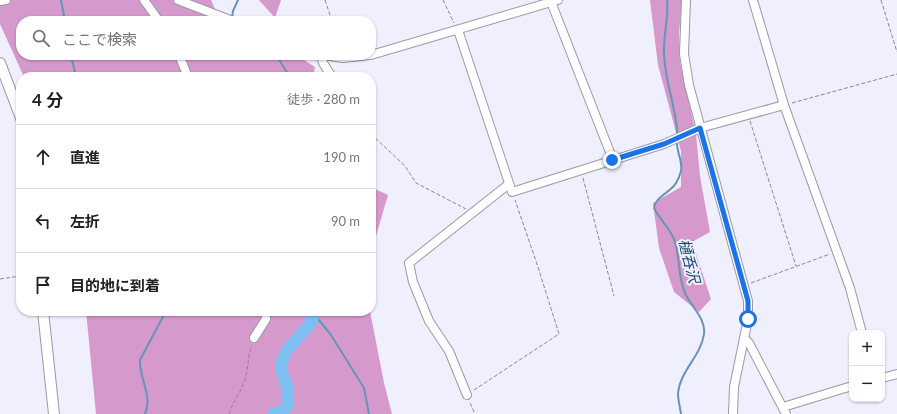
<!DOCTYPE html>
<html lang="ja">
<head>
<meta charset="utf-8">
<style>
	:root { --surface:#fff; --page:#f6f6f6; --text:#202124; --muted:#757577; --line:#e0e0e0 }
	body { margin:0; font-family:Lato,"Noto Sans JP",sans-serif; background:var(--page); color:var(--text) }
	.controls { position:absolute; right:12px; bottom:12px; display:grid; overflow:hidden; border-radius:8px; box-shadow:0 1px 3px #0004 }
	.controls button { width:36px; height:36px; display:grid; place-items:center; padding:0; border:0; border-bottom:1px solid var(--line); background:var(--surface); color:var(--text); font:20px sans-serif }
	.stop { position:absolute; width:12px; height:12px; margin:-9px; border:3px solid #1a73e8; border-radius:50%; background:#fff }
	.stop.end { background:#1a73e8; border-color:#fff; box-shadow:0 1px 4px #0008 }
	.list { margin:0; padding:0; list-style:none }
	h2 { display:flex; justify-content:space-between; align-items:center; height:52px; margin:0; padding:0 16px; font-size:17px }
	h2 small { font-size:13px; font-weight:400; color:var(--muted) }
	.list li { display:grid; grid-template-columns:26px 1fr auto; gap:12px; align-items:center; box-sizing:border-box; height:64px; padding:0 16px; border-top:1px solid var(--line) }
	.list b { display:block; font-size:15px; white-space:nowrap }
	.list em { font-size:13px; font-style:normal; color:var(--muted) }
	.icon { flex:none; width:22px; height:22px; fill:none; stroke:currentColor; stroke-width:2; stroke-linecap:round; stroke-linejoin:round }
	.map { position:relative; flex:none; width:897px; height:414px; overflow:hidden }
	.search { position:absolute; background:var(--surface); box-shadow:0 1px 3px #0004; left:16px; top:16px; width:360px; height:44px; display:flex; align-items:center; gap:10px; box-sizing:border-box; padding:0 14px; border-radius:16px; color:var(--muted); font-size:15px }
	.panel { position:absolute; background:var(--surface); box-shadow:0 1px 3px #0004; left:16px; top:72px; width:360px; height:244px; border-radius:16px }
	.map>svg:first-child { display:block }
	.forest { fill:#d599cc }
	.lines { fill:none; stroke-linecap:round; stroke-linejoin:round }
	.stream { stroke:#6794b9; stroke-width:2 }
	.river { stroke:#7ebff1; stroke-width:12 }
	.minor-casing { stroke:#9a99a7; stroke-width:10 }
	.major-casing { stroke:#9a99a7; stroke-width:12 }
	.path { stroke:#888892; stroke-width:1; stroke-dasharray:4 2; stroke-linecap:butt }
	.minor { stroke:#fff; stroke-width:8 }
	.major { stroke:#fff; stroke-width:10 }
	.route { stroke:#1a73e8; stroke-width:5 }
	.labels { text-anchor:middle; stroke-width:4; stroke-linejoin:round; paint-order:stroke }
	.water-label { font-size:15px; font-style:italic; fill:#1c4c6e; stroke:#f0effe }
</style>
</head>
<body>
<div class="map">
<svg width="897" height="414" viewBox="0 0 897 414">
	<rect width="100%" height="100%" fill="#f0effe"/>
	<g class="forest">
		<polygon points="0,0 211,0 220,21 21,21 21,55 296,55 315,67 313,77 24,77 0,24"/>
		<polygon points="259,0 281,0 275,18"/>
		<polygon points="650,0 682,0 679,33 680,62 696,134 700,176 710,232 692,242 711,299 699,312 674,292 659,248 653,203 681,187 681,151 658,65"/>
		<polygon points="371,187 388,195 371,253"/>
		<polygon points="86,311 370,311 384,383 392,414 96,414"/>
	</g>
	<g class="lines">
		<g class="stream">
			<polyline points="61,0 65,21"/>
			<path d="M667,0C669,18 663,36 664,55C665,70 668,85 672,100C674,113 678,124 677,136"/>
			<polyline points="232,18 233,11 238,0"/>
			<polyline points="71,55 76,77"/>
			<polyline points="237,55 244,57 249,55"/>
			<polyline points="276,55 290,77"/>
			<path d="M677,141C676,151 683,161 681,171C680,175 678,180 676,183C671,192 655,197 654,208C660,220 671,229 675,242C680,259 678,277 685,293C691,307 706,318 704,334C701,356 680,371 678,393C678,400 680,407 681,414"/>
			<polyline points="371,197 374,204 371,211"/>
			<polyline points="315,311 314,314 331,335 364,388 369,414"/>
			<path d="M145,414C153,395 139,379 140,360L166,311"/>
		</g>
		<polyline class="river" points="273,414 282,411 288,406 288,390 281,369 281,363 287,350 310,324 314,314"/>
		<g class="minor-casing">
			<g id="minor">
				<polyline points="144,0 159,21"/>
				<polyline points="178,0 233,21"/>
				<polyline points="551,0 553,7 613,160"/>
				<polyline points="686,0 684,54 689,85 748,301 748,319 734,387 733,414"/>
				<polyline points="753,0 784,105 850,288 862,333"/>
				<polyline points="0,1 6,0"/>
				<polyline points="458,30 512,192 664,144 700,128 784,105"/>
				<polyline points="179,55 188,77"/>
				<polyline points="321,55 323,63 332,77"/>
				<polyline points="324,55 343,58 370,55"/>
				<polyline points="371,55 558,0"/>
				<polyline points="254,338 266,319 266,311"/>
				<polyline points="744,338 749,343 786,414"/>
				<polyline points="882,378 897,374"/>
				<polyline points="467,395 449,351 429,321 413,282 409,263 509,184"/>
				<polyline points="783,407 852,386"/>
			</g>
		</g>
		<g class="major-casing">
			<g id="major">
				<polyline points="0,63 21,118"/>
				<polyline points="43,311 54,414"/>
			</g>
		</g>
		<g class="path">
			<polyline points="325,0 332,21"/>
			<polyline points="443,0 454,23"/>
			<polyline points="881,0 897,52"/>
			<polyline points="792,103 897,74"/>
			<polyline points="750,121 796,266"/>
			<polyline points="371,134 405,166 416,183 466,209"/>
			<polyline points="583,178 614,296"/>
			<polyline points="0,279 21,276"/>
			<polyline points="751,283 830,254"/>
			<polyline points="474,390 559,334 538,267 515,200"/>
			<polyline points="470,403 475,414"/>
			<path d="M229,414C232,403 240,394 244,382C249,370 247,357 252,345"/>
		</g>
		<use href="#minor" class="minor"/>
		<use href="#major" class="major"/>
	</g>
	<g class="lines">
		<polyline class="route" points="612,160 664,144 700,128 748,301 748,319"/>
	</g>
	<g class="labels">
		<g class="water-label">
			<text transform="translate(689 261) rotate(76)" y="5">樋呑沢</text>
		</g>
	</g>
</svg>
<div class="controls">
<button>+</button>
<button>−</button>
</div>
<div class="stop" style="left:748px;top:319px"></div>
<div class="stop end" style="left:612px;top:160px"></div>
<div class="search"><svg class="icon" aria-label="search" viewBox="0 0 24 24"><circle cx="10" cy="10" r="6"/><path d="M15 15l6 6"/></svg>ここで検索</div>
<section class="panel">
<h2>4 分<small>徒歩 · 280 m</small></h2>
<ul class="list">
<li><svg class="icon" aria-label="ahead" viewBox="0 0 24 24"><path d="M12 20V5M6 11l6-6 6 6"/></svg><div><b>直進</b></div><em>190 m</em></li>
<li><svg class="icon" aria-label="left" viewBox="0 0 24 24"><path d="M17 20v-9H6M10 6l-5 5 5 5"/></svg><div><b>左折</b></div><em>90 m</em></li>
<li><svg class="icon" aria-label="arrive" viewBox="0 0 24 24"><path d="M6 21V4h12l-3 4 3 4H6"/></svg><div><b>目的地に到着</b></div></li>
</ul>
</section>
</div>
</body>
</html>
